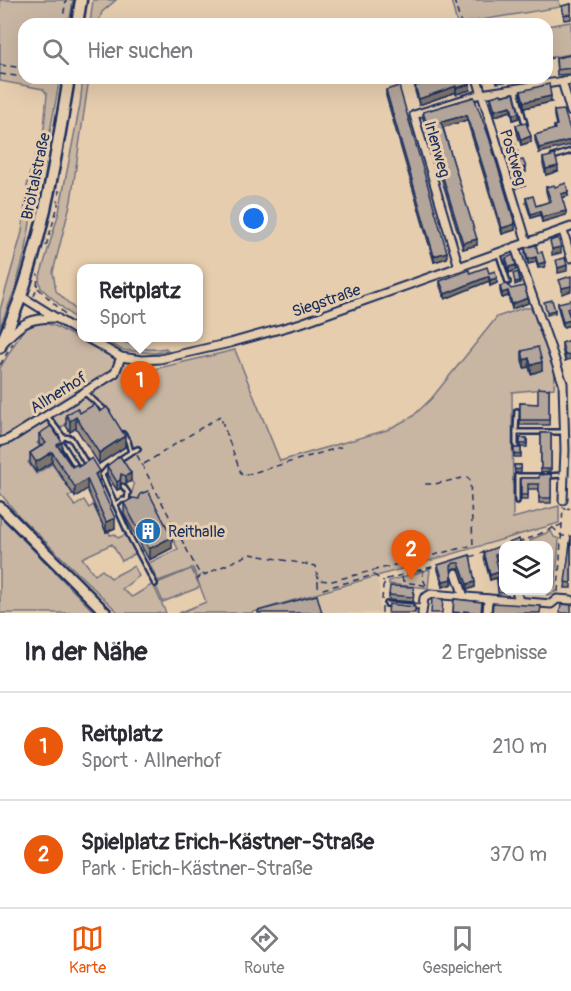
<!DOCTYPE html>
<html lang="de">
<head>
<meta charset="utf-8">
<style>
	:root { --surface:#fff; --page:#f7f7f7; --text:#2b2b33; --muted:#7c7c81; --line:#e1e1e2; --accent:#ea580c }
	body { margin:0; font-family:Pangolin,sans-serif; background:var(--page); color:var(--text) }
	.controls { position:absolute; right:18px; bottom:18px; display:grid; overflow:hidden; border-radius:12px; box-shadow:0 6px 24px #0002 }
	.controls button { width:54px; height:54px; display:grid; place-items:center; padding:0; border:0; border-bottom:2px solid var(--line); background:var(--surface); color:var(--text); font:30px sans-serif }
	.you { position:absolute; left:254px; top:219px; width:21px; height:21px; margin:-15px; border:4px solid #fff; border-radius:50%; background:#1a73e8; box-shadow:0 0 0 9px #1a73e833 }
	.badge { display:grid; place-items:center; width:39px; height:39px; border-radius:50%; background:var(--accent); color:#fff; font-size:20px; font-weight:700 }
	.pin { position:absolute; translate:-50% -50px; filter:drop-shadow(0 2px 3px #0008) }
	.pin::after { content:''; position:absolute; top:32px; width:21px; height:18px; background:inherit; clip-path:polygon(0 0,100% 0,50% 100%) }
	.popup { position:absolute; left:77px; top:264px; width:126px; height:78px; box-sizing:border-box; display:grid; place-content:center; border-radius:12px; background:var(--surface); filter:drop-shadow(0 2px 4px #0005); font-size:20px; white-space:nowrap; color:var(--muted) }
	.popup b { font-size:22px; color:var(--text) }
	.popup::after { content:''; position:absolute; left:50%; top:100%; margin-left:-12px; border:12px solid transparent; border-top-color:var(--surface) }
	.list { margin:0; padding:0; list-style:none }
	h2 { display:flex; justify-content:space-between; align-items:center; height:78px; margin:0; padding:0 24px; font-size:26px }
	h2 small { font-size:20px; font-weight:400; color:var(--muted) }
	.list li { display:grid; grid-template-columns:39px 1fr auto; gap:18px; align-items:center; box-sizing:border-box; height:108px; padding:0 24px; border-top:2px solid var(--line) }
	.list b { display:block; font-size:22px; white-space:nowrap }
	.list p { margin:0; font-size:20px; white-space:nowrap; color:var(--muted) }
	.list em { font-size:20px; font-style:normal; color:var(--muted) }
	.icon { flex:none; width:33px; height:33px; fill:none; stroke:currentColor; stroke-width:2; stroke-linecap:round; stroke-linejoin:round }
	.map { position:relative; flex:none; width:571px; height:613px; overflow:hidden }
	.search { position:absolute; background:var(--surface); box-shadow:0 6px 24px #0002; left:18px; right:18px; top:18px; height:66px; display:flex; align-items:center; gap:15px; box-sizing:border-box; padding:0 21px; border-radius:18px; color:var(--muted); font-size:22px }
	.sheet { height:294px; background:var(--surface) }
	nav { display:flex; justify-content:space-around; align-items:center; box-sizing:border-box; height:84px; border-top:2px solid var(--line); background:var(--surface); font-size:16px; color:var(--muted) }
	nav a { display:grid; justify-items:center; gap:3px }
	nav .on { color:var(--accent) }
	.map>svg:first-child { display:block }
	.built { fill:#d7c1a8 }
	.green { fill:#c9b6a2; stroke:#727280; stroke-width:1.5 }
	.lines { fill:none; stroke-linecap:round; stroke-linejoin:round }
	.lane-casing { stroke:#1b2f5e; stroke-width:8 }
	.street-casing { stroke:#1b2f5e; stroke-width:11 }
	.secondary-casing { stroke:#1b2f5e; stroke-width:14 }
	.primary-casing { stroke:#1b2f5e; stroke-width:15 }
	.path { stroke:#1b2f5e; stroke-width:1.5; stroke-dasharray:6 4.5; stroke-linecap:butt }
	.lane { stroke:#e6cdae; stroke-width:3 }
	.street { stroke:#e6cdae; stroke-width:7 }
	.secondary { stroke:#e6cdae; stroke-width:9 }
	.primary { stroke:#e6cdae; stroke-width:10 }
	.wall { fill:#9a8e84; stroke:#1b2f5e; stroke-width:1.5 }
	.shaded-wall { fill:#7d746c; stroke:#1b2f5e; stroke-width:1.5 }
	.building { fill:#b3a59a; stroke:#1b2f5e; stroke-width:1.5 }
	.labels { text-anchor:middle; stroke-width:6; stroke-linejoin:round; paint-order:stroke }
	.street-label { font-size:16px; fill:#1b2f5e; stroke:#e6cdae }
	.poi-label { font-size:16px; fill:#1b2f5e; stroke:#e6cdae; text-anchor:start }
</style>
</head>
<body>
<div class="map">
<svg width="571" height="613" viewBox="0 0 571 613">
	<rect width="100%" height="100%" fill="#e6cdae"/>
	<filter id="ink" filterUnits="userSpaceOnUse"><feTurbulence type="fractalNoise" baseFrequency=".0167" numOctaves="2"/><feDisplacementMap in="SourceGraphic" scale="12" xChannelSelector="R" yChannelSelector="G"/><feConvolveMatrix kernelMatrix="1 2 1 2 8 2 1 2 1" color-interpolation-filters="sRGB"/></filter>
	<g filter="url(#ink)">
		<polygon class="built" points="376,578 379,584 380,613 255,613"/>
		<g class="green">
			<polygon points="0,0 73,0 69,24 24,24 24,78 60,78 46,153 36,184 26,249 15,289 0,327 0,310 22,232 28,179 44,128 47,94 43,89 0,81"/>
			<polygon points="93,0 116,0 102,12 98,24 90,24"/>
			<polygon points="451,0 559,0 560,7 457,24"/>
			<polygon points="571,22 571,54 547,58 547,26"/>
			<polygon points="83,78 89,78 71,201 53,272 56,291 81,315 81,324 41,288 39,280 59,212 80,105"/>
			<polygon points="523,308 530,308 533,311 555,373 554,388 512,392 513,518 559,506 559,523 250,613 179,613 206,602 193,568 191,568 200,587 163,602 155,584 191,569 158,581 149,563 178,549 151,498 139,504 130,499 134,485 118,460 129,452 108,418 77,417 37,443 45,452 28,462 36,474 52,464 73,494 68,497 75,506 84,500 89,508 93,505 106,532 109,531 110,535 115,534 118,538 127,534 137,553 122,561 112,544 82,558 95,575 102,570 111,578 134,566 139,576 122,589 132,597 153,584 166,613 119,613 19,516 0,493 0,368 23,330 41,322 55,326 115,359 145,364 145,369 142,372 235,350 280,461 387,430 412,417 431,399 497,317"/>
			<path d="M101,338C117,337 131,346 147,349C153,350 160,349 166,348L168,351L154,353L122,350Z"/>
			<polygon points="0,516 95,613 0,613"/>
			<polygon points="551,531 554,537 559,539 555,592 547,595 546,591 548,590 548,546 532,545 530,540"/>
			<polygon points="430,569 428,588 389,584 389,581"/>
		</g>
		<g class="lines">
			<g class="lane-casing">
				<g id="lane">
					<polyline points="516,90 525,124"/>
					<polyline points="553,157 571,151"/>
					<polyline points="499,255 508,282"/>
					<polyline points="85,393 107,412"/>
					<polyline points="47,416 63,437 71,438 87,465"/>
					<polyline points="516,432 517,411"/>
					<polyline points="63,437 61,442 76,466"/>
					<polyline points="516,448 516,432 563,432"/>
					<polyline points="131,452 138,449"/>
					<polyline points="120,459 131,452 128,441 123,434"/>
					<polyline points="108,468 102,475 129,535 155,584"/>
					<polyline points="548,476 562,475"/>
					<polyline points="123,486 128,493 127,500"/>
					<polyline points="517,501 517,476 541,476"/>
					<polyline points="115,504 123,500 130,501"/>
					<polyline points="387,604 421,607"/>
				</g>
			</g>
			<g class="street-casing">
				<g id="street">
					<polyline points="477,78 527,243"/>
					<polyline points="562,81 571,112"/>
					<polyline points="563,231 571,258"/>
					<polyline points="515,247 563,383 565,450 563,500"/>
					<polyline points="459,267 414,115 481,94 571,80"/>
					<polyline points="21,296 82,334"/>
					<polyline points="87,338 121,357 142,360 160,359 230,343 301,323 571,227"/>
					<path d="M5,341C23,321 31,318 57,318"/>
					<polyline points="0,442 9,439 115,373 121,357"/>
					<polyline points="456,573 464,597"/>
					<polyline points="516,590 519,601"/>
					<polyline points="422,613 424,598 431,594 551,604 557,599 571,600"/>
					<polyline points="487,613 488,599"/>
				</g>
			</g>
			<g class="secondary-casing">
				<polyline id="secondary" points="0,507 106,613"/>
			</g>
			<g class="primary-casing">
				<g id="primary">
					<polyline points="77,24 81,0"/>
					<path d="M0,347C7,330 15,313 21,296C45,226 57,151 69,78"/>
				</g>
			</g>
			<g class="path">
				<polyline points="454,0 461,24"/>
				<polyline points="62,24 66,0"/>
				<polyline points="547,59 571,55"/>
				<polyline points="0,65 24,68"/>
				<polyline points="0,74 24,77"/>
				<polyline points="30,78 59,82"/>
				<polyline points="39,179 45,163"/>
				<polyline points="46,246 58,206 59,190"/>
				<polyline points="38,288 67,316"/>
				<polyline points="34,296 37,288 38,274"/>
				<polyline points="0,365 13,343"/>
				<polyline points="137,455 198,571 204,575 250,554 316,566 318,580 332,581 473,545 470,480 467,477 435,484 421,484"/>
				<polyline points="144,464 220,416 242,476 341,447"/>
				<polyline points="564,509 571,508"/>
				<polyline points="552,527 562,536 571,536"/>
				<polyline points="518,543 563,524"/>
				<polyline points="470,557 485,552"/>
				<polyline points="424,570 422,577 426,585"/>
				<path d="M402,577L403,581C411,584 419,583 426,586V589"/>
				<polyline points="197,580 201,575"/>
				<polyline points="318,581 318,586 323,589 374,575 384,582"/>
				<polyline points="558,592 563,507"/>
				<polyline points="382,600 383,587 387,579 439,565"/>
				<polyline points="382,613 382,605"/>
			</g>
			<use href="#lane" class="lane"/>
			<use href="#street" class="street"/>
			<use href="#secondary" class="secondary"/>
			<use href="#primary" class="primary"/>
		</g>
		<g class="wall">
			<polygon points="571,4 571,19 564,20 562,6"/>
			<polygon points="571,55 571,74 557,75 556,58"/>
			<polygon points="438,78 470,90 456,94 456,92 419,105 415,91 415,86"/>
			<polygon points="496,78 511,78 511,81 497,83"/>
			<polygon points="386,90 447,258 434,262 386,96"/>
			<polygon points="521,91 551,102 524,108 521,96"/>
			<polygon points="514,93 519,118 513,120 511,111 495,116 491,103 491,97 502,96"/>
			<polygon points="474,97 515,230 502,234 467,120 443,127 477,245 463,249 423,118 423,112"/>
			<polygon points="554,111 571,133 539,153 535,140 535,135 554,130 554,126 556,125 554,116"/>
			<polygon points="516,125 531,142 521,145 516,130"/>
			<polygon points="506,142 520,161 526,172 523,173 525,185 517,187 515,181 515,176 516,175 506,147"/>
			<polygon points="543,158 558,171 546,175 543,164"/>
			<polygon points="546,187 555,187 568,196 562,198 566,215 542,222 540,215 531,218 526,203 526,198 536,206 549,202 546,191"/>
			<polygon points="525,248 538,253 545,267 538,268 536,262 528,264 525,253"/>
			<polygon points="506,258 516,270 509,273 506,263"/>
			<polygon points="470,273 489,273 497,283 490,286 489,281 445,299 440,286 440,281"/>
			<polygon points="500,286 511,289 528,303 512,309 508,296 502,298 500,291"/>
			<polygon points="558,303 571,313 569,314 571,325 563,327 558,308"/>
			<polygon points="571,340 565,361 562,348 562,343"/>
			<polygon points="522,351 542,370 531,374 529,367 524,368 522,360"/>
			<polygon points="549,389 549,425 520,425 520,403 538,404"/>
			<polygon points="80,413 125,447 99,464 76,428 70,432 66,426 66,415"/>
			<polygon points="541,433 551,433 551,471 541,472"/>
			<polygon points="39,434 62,452 72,467 78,467 100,480 99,481 115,528 106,532 87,489 75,497 52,462 36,472 30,463 30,453 41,446 39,444"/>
			<rect x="520" y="438" width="7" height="9"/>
			<rect x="514" y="448" width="7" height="9"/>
			<polygon points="120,456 131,481 126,484 121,483 120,489 117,490 107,475 107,466"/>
			<polygon points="514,465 521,465 521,472 515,473"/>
			<polygon points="551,474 551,503 539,503 539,489 528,489 528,500 521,500 521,478 539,478"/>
			<polygon points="124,503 172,548 149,560 124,514"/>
			<polygon points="571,536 571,588 565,588"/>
			<polygon points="504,546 504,558 496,560 499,578 504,577 504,591 509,591 509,592 498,593 497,578 490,580 484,557 484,552"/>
			<polygon points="470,555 475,587 467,590 459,568 454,568 451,571 452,584 443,587 438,570 438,565"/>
			<polygon points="414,592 413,602 389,600 389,595"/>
			<polygon points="454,599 482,602 481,613 453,613"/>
		</g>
		<g class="shaded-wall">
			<polygon points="470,84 470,90 456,94 456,88"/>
			<polygon points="456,86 456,92 419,105 419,99"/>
			<polygon points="551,96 551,102 524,108 524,102"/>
			<polygon points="511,106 511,111 495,116 495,110"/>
			<polygon points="519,113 519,118 513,120 513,114"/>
			<polygon points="467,115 467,120 441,128 441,122"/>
			<polygon points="531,136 531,142 521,145 521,140"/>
			<polygon points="571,140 571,145 539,153 539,148"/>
			<polygon points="558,166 558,171 546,175 546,169"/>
			<polygon points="526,167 526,172 522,173 522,168"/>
			<polygon points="525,180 525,185 517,187 517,183"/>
			<polygon points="568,192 568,196 561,198 561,194"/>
			<polygon points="540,211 540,215 531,218 531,214"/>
			<polygon points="566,211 566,215 542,222 542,217"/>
			<polygon points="515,224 515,230 502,234 502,228"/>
			<polygon points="477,239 477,245 463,249 463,243"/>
			<polygon points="561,247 561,253 552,255 552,249"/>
			<polygon points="447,252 447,258 434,262 434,256"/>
			<polygon points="536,257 536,262 528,264 528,259"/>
			<polygon points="545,262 545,267 538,268 538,264"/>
			<polygon points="516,265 516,270 509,273 509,267"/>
			<polygon points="567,265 567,271 558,273 558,268"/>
			<polygon points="489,276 489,281 445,299 445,294"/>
			<polygon points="497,278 497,283 490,286 490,280"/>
			<polygon points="520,281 520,283 515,285 515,282"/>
			<polygon points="571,286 571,291 562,294 562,288"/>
			<polygon points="508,291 508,296 502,298 502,293"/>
			<polygon points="528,298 528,303 512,309 512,304"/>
			<polygon points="555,310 555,313 547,315 547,312"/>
			<polygon points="571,320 571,325 563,327 563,322"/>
			<polygon points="571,354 571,359 565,361 565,355"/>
			<polygon points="529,358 529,367 524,368 524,360"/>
			<polygon points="542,362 542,370 531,374 531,365"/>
			<polygon points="76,417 76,428 70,432 70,421"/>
			<polygon points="125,436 125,447 99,464 99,453"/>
			<polygon points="62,442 62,452 57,445"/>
			<polygon points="52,452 52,462 36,472 36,462"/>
			<polygon points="100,471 100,480 95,483 95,474"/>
			<polygon points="131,473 131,481 126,484 126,476"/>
			<polygon points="121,474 120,489 117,490 117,482"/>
			<polygon points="87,479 87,489 75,497 75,487"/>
			<polygon points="115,518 115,528 106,532 106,522"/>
			<polygon points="172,537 172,548 149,560 149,549"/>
			<polygon points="504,552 504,558 495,561 495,555"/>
			<polygon points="499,572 499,577 490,580 490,575"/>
			<polygon points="452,579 452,584 443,587 443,581"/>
			<polygon points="475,582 475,587 467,590 467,584"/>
		</g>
		<g class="building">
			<polygon points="571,4 571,14 564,15 562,6"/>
			<polygon points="571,55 571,68 557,70 556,58"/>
			<polygon points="438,78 468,78 470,84 456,88 456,86 419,99 415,86"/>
			<polygon points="549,84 551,96 524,102 521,91"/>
			<polygon points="399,86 447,252 434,256 386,90"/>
			<polygon points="514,93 519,113 513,114 511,106 495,110 491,97 501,94 502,96"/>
			<polygon points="474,97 489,137 515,224 502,228 467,115 441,122 477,239 463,243 423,112"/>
			<polygon points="564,110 571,133 571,140 539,148 535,135 555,129 554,126 557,125 554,111"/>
			<polygon points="526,123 531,136 521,140 516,125"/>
			<polygon points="514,140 520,161 523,160 526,167 522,168 525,180 517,183 515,176 518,175 506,142"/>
			<polygon points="555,155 558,166 546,169 543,158"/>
			<polygon points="566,183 568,192 561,194 566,211 542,217 540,211 531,214 526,198 533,196 536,206 551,201 546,187 554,185 555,187"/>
			<polygon points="558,238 561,247 552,249 550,241"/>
			<polygon points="536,245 538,253 542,252 545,262 538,264 536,257 528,259 525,248"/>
			<polygon points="513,255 516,265 509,267 506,258"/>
			<polygon points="565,258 567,265 558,268 556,260"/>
			<polygon points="487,267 489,273 495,271 497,278 490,280 489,276 445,294 440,281 469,270 470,273"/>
			<polygon points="518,272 520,281 515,282 513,274"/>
			<polygon points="571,276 571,286 562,288 559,280"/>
			<polygon points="507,284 511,289 524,286 528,298 512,304 508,291 502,293 500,286"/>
			<polygon points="552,300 555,310 547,312 544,302"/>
			<polygon points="571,300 571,308 567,309 571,320 563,322 558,303"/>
			<polygon points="571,340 571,354 565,355 562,343"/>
			<polygon points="538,347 542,362 531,365 529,358 524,360 522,351"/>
			<polygon points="538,388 549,389 549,420 520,420 520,403 538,404"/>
			<polygon points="95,404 100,412 107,407 125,436 99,453 76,417 70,421 66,415 77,408 80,413"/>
			<polygon points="51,426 62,442 57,445 72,467 77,464 78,467 92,458 100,471 95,474 115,518 106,522 87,479 75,487 52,452 36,462 30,453 46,443 39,434"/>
			<rect x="541" y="433" width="10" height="36"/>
			<rect x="520" y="438" width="7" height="6"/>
			<rect x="514" y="448" width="7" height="6"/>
			<polygon points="120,456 131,473 126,476 121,474 120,480 117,482 107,466"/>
			<polygon points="514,465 521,465 521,469 515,470"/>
			<polygon points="551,474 551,498 539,498 539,484 528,484 528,495 521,495 521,478 539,478 539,475"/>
			<polygon points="148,491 172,537 149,549 124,503 133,498 139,499 140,494"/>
			<polygon points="571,536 571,583 565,582"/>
			<polygon points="519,539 521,546 504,546 504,552 495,555 499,572 490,575 484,552"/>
			<polygon points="470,555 475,582 467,584 459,563 454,563 451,566 452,579 443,581 438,565"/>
			<polygon points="504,577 504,587 498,588 497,578"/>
			<polygon points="390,586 414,587 413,597 389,595"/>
			<polygon points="317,595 322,613 258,613 258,611"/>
			<polygon points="432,598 443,599 442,613 431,613"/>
			<polygon points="454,599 482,602 481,613 464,611 463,613 453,612"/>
			<polygon points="493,603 541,606 540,613 492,613"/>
			<polygon points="389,604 415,607 415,613 388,613"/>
			<polygon points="561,604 571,605 571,613 560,613"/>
		</g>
	</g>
	<defs>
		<g id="building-disc" transform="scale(1.35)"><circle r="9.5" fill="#1f6fb2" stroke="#e6cdae"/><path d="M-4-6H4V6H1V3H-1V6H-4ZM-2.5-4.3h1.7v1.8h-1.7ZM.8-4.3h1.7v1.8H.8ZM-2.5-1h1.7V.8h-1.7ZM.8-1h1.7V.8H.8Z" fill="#fff"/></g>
	</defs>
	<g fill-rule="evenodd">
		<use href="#building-disc" x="148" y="531"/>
	</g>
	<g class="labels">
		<g class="street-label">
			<text transform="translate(438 149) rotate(74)" y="6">Irlenweg</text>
			<text transform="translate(514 157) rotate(73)" y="6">Postweg</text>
			<text transform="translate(35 176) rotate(-78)" y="6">Bröltalstraße</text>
			<text transform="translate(326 300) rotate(-19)" y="6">Siegstraße</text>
			<text transform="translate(58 392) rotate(-32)" y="6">Allnerhof</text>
		</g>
		<g class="poi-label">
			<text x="168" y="537">Reithalle</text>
		</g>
	</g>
</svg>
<div class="controls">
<button><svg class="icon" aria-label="layers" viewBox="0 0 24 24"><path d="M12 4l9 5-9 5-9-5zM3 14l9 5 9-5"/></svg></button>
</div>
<div class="you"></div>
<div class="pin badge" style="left:140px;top:411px">1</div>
<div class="popup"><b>Reitplatz</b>Sport</div>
<div class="pin badge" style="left:411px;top:580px">2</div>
<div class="search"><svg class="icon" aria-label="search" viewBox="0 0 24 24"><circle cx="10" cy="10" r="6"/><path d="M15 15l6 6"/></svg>Hier suchen</div>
</div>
<section class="sheet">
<h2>In der Nähe<small>2 Ergebnisse</small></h2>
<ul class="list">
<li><span class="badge">1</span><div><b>Reitplatz</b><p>Sport · Allnerhof</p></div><em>210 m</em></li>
<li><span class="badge">2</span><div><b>Spielplatz Erich-Kästner-Straße</b><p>Park · Erich-Kästner-Straße</p></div><em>370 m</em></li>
</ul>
</section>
<nav>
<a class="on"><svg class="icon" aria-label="map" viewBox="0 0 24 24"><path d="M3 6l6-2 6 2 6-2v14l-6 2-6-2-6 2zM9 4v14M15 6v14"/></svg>Karte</a>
<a><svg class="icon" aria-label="directions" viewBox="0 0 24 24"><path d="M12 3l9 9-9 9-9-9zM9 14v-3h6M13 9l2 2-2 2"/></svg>Route</a>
<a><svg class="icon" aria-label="saved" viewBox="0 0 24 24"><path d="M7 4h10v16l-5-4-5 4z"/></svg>Gespeichert</a>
</nav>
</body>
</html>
